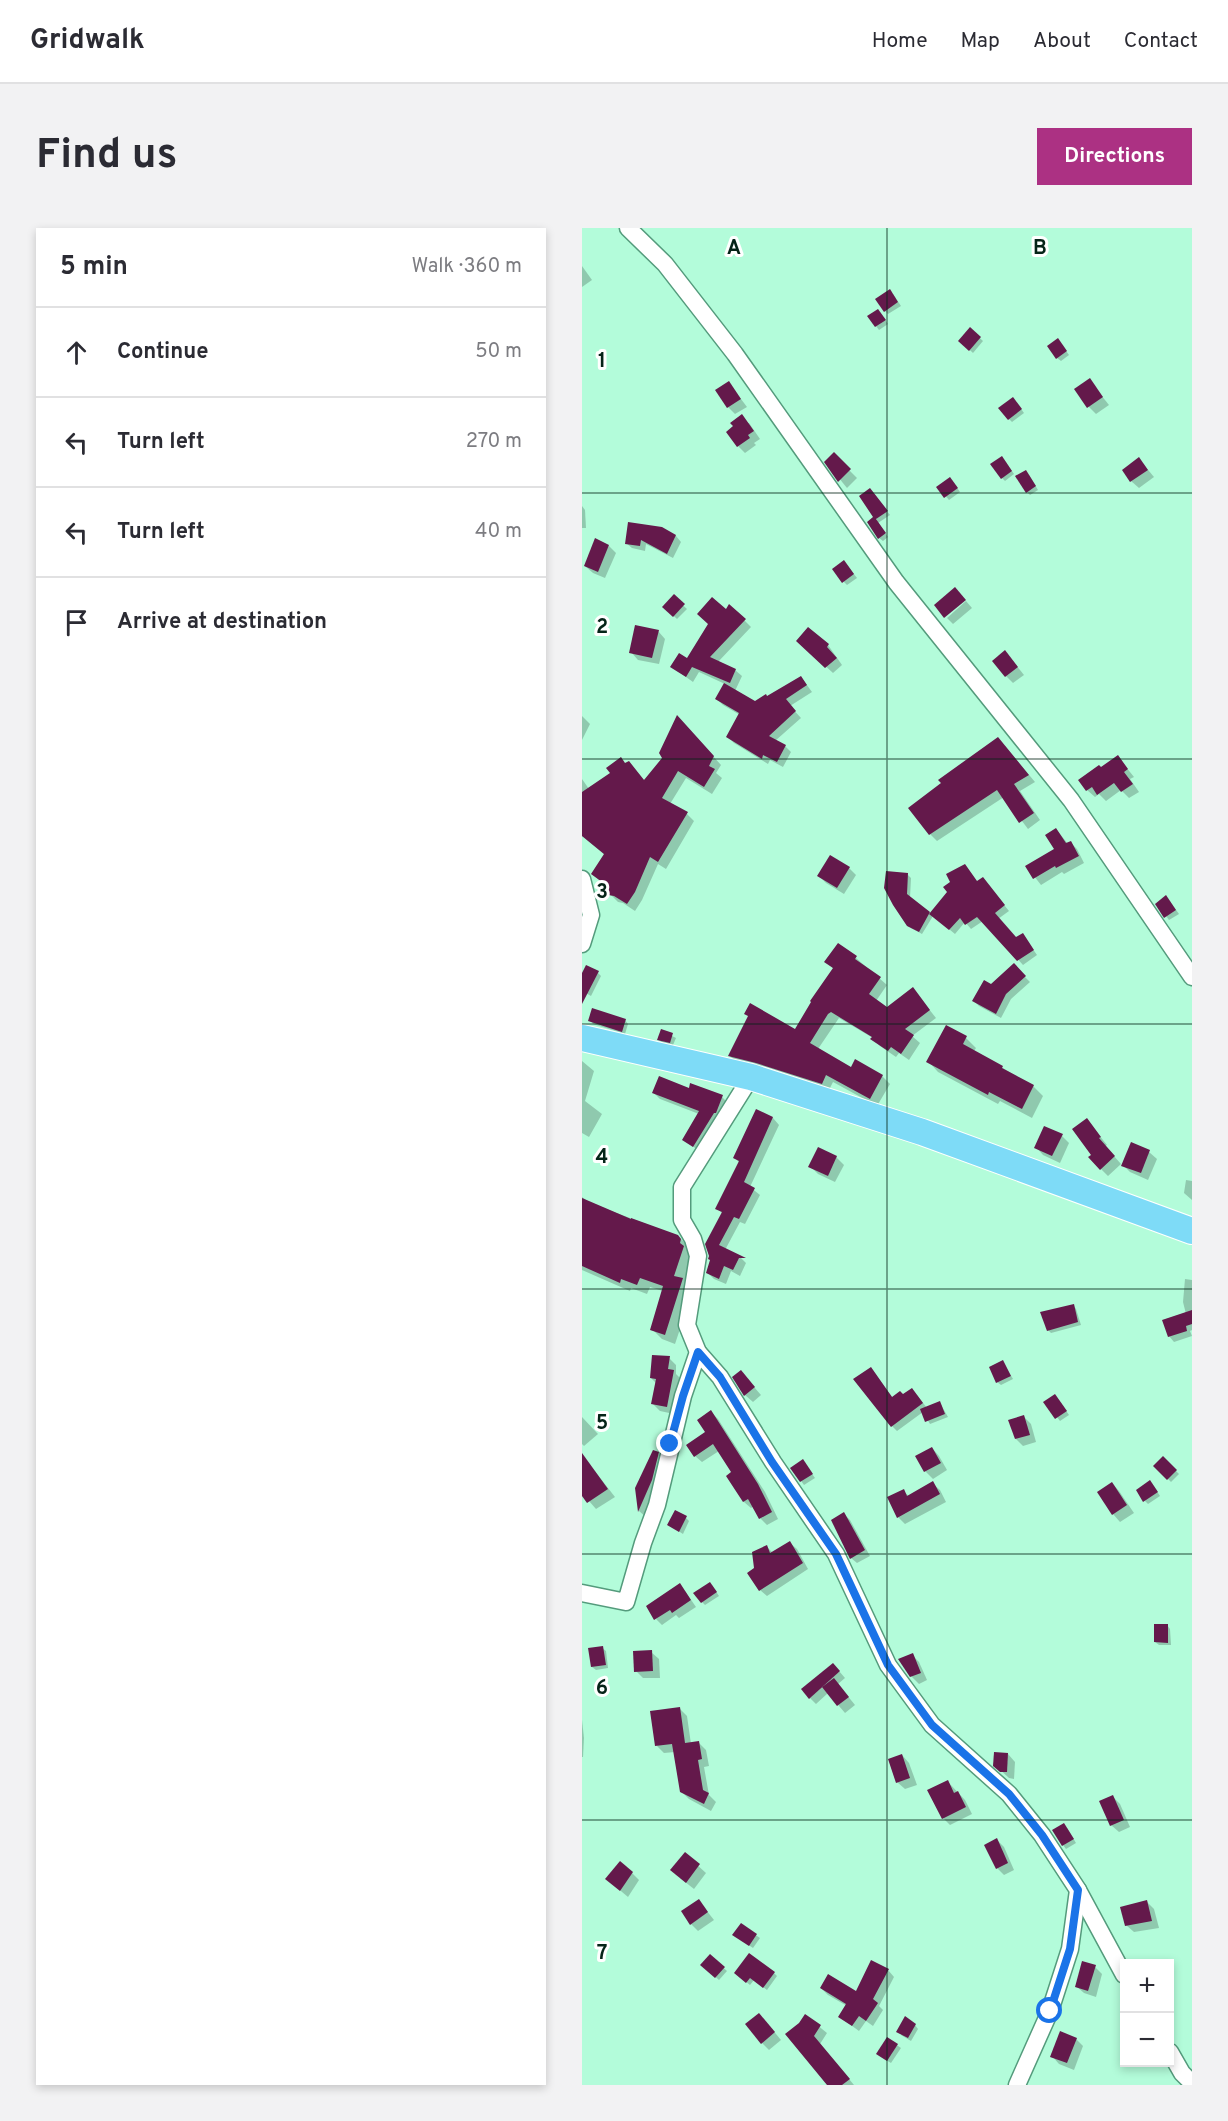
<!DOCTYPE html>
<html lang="en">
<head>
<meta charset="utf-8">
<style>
	:root { --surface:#fff; --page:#f2f2f3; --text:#2b2b33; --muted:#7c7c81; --line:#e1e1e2; --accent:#ac3183 }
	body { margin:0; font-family:Overpass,sans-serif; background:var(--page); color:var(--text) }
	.controls { position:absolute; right:18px; bottom:18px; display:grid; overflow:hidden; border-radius:0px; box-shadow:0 3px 9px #0003 }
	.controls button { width:54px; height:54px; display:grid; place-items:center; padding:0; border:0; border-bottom:2px solid var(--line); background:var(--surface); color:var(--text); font:30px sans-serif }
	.stop { position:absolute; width:18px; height:18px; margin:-14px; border:4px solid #1a73e8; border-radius:50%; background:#fff }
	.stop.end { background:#1a73e8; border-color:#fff; box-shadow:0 2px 6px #0008 }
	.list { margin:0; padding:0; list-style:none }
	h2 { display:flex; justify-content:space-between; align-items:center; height:78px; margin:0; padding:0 24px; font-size:26px }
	h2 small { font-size:20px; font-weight:400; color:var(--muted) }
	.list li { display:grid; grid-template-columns:39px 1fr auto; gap:18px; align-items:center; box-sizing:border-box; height:90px; padding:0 24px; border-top:2px solid var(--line) }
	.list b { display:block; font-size:22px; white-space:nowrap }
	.list em { font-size:20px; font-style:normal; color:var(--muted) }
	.icon { flex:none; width:33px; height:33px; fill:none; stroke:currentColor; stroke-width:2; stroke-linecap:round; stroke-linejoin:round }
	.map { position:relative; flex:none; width:610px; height:1857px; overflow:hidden; border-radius:0px }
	header { display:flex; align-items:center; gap:36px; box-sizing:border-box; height:84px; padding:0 30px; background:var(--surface); border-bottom:2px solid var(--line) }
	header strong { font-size:28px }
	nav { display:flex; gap:33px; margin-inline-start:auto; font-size:21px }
	.intro { display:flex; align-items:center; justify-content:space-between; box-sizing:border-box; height:144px; padding:0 36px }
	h1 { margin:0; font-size:42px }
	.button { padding:15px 27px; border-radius:0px; background:var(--accent); color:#fff; font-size:21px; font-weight:700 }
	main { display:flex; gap:36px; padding:0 36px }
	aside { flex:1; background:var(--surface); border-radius:0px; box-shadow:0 3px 9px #0003 }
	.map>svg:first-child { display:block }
	.shadow { fill:#0003 }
	.building { fill:#64194b }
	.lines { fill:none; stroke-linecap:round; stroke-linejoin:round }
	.minor-casing { stroke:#549b7c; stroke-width:19 }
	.primary-casing { stroke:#fff; stroke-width:28 }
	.minor { stroke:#fff; stroke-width:16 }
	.primary { stroke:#7edbf7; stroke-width:26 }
	.route { stroke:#1a73e8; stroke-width:8 }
	.grid { fill:none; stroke:#052418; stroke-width:1.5; stroke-opacity:0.55 }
	.grid-label { font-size:20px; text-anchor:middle; font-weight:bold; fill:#052418; stroke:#fff; stroke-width:6; stroke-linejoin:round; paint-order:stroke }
</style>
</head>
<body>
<header>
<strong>Gridwalk</strong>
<nav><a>Home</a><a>Map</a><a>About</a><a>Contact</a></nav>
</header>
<div class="intro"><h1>Find us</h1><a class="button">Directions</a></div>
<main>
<aside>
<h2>5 min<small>Walk · 360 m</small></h2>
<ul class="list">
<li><svg class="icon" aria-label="ahead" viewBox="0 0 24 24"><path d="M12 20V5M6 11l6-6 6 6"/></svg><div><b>Continue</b></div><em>50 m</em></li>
<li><svg class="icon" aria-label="left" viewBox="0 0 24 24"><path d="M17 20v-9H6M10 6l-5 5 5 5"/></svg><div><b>Turn left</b></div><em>270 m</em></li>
<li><svg class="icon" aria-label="left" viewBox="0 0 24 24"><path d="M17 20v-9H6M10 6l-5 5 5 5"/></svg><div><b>Turn left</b></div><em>40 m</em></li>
<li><svg class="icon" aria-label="arrive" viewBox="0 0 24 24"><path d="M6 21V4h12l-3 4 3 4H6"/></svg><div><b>Arrive at destination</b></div></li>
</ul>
</aside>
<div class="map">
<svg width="610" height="1857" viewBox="0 0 610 1857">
	<rect width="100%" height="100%" fill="#b3fcda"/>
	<g class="shadow">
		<polygon points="0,38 10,52 0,59"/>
		<polygon points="311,66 319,78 306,86 303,83"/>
		<polygon points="299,86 306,96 297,102 294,98"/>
		<polygon points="388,101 401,113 391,125 378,113"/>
		<polygon points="479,116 487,127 479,133 475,130"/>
		<polygon points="507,152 527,177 514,186 507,179"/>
		<polygon points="147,155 165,179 153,186 146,179"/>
		<polygon points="434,174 442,185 430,194 427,191"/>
		<polygon points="167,195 178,211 172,215 174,217 163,225 156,218 153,199"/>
		<polygon points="252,227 275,250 265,260 244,234"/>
		<polygon points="557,231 572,249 557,260 549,253"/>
		<polygon points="423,233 432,246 423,253 420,250"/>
		<polygon points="447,247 456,262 448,267 445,264"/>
		<polygon points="371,254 378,264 367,272 356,259"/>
		<polygon points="291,265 308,287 296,295 306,309 301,313 297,310"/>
		<polygon points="0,278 3,282 4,300 0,300"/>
		<polygon points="79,301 94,308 99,314 91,330 64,316 63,323 50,320 44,315"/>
		<polygon points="27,318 34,325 23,350 11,345 3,338"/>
		<polygon points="265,337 275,350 265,357 262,354"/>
		<polygon points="92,369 105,381 95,391 82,379"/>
		<polygon points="384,373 390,380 371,396 365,390"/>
		<polygon points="148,378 169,399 136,434 153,442 160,448 153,463 173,475 185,470 219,449 230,464 208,478 219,490 193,513 203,518 209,524 201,539 188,532 186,536 152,515 146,509 158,487 141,477 135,471 143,456 117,444 111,454 90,439 105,431"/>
		<polygon points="76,403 83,411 77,436 56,432 49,424"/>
		<polygon points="216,413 246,417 260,437 251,445"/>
		<polygon points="430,432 442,447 431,455 424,448"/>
		<polygon points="0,488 8,496 0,512"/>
		<polygon points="103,497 139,537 134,545 140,550 130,566 104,550 88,576 105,586 112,593 84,641 76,636 60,672 53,683 41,675 36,674 28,666 28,661 11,647 23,627 0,608 0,551 7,561 47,535 63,553 82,530"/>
		<polygon points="423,518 453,554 438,563 458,592 446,601 422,569 355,613 348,606"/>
		<polygon points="536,529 552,549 548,551 557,564 547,570 539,562 524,573 517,566 513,569 505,562 519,541"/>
		<polygon points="474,601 486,616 489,615 495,621 502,635 482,646 480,644 459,657 445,639 474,621"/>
		<polygon points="267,640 274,647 262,666 244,655 237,648"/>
		<polygon points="326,647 329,650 328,670 349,687 395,654 405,656 427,683 416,691 434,711 441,707 455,727 441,737 401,693 389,701 383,694 373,706 351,688 340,706 329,700 304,660"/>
		<polygon points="587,672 597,686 587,692 575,676"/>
		<polygon points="274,730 305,757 294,773 305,781 331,761 354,790 330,808 338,815 327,832 317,825 314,829 298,818 291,810 257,790 236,821 269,841 273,833 300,848 308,856 295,878 251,854 247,862 155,835 148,828 213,803 252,741 244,734"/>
		<polygon points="432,738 448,754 429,771 419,790 397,778 392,773"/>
		<polygon points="16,745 19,748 9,768 0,763 0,748"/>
		<polygon points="8,792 43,792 46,796 43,806 11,796"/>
		<polygon points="80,803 94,810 91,817 80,815 76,811"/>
		<polygon points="384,810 394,820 392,823 451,858 461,868 450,890 418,873 416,876 356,844 346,833"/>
		<polygon points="0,833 12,843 3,873 20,886 7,909 0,905"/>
		<polygon points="107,862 140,869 146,875 118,924 102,911 117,886 78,871 72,865"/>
		<polygon points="174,883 191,890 197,897 168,959 178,967 163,996 158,994 143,1022 157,1028 164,1035 158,1048 149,1043 144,1056 132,1051 126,1045 141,986 135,980 158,935 153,930"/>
		<polygon points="505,892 525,917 523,918 539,936 526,948 519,941 511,927"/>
		<polygon points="480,908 487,915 478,935 461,927 454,919"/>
		<polygon points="550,916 567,924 575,931 566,952 548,944 541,937"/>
		<polygon points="254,929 262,937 253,954 236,946 228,938"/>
		<polygon points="604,952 610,953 610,972 602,965"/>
		<polygon points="0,969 8,975 96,1008 106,1018 111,1030 103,1054 111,1062 93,1116 80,1111 70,1101 81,1063 68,1059 65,1066 49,1060 48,1063 0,1042"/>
		<polygon points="603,1051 610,1052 610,1102 608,1103 610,1108 592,1114 587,1108 604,1086 601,1074"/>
		<polygon points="491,1077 494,1081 499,1097 469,1105 466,1102"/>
		<polygon points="87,1130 94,1137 94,1146 98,1150 92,1186 78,1183 71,1176 74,1155 69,1150"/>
		<polygon points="421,1134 431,1151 419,1157 415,1154"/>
		<polygon points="289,1141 311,1170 335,1167 345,1180 358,1175 366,1189 348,1196 341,1184 315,1203 310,1198"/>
		<polygon points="159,1144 179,1167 171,1174 163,1167 152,1149"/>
		<polygon points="476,1171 487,1187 478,1193 463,1174"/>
		<polygon points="129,1184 136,1191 183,1264 196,1291 185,1297 178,1290 172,1278 169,1280 162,1274 146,1248 151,1245 137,1223 120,1234 113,1228 126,1205"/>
		<polygon points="0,1189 16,1206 2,1218 0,1216"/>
		<polygon points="442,1189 449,1196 454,1214 441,1218 434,1211"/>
		<polygon points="350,1220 357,1228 365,1242 351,1251 343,1243 335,1229"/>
		<polygon points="76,1226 83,1233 64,1289 57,1283 55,1260"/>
		<polygon points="0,1227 33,1269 14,1281 0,1265"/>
		<polygon points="581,1230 597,1246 589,1254 573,1238"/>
		<polygon points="225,1239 233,1250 222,1257 210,1240"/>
		<polygon points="350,1255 358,1262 364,1274 323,1296 316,1289 321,1263 327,1268"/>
		<polygon points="530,1255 537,1263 552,1285 538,1294 531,1286"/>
		<polygon points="571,1257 578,1268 566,1276 563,1273"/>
		<polygon points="262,1286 268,1292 288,1328 275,1335 269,1330"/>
		<polygon points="104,1290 107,1293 101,1306 87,1297"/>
		<polygon points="208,1315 215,1321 226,1341 185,1368 178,1362 174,1340 185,1319 191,1325"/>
		<polygon points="131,1359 137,1368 123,1377 120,1374"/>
		<polygon points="103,1363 114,1379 97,1390 94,1387 80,1397 74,1391"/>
		<polygon points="585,1397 588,1401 589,1417 577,1417 573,1414"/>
		<polygon points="20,1420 24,1423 26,1440 14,1442 10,1439"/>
		<polygon points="69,1424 77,1431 78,1450 61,1450 54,1443"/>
		<polygon points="330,1427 337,1434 345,1452 337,1456 329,1448"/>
		<polygon points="257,1443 263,1450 256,1456 273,1477 263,1485 246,1465 234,1476 228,1470"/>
		<polygon points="97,1480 105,1488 109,1516 117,1515 124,1522 127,1538 122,1539 127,1567 134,1574 129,1583 107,1571 100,1564 93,1524 82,1525 75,1518"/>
		<polygon points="0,1492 2,1510 1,1529 0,1529"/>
		<polygon points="426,1526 433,1534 432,1551 427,1550 413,1537"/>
		<polygon points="320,1527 327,1535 335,1557 323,1561 315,1554"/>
		<polygon points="366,1554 383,1572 390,1586 368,1597 361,1590"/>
		<polygon points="531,1569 538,1576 548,1599 537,1604 529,1597"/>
		<polygon points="485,1600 494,1615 484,1621 481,1617"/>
		<polygon points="415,1612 422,1619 432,1642 422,1647 415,1640"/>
		<polygon points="103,1626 124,1645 112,1661 98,1650"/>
		<polygon points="50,1645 57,1652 46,1669 33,1658"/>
		<polygon points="117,1673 132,1692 116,1703 109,1696"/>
		<polygon points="565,1674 572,1681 577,1700 552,1704 544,1697"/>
		<polygon points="159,1697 178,1710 171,1720 156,1710"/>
		<polygon points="128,1728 145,1743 137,1752 120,1737"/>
		<polygon points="513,1739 520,1746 514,1769 502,1765 494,1758"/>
		<polygon points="306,1742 312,1749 297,1778 301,1782 291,1798 284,1793 277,1803 258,1789 265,1778 246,1767 239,1760 274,1765"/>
		<polygon points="192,1745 195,1748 185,1762 172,1752 168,1757 157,1748"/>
		<polygon points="224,1788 245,1805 238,1816 272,1857 246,1857 219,1796"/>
		<polygon points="184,1794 199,1812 187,1822 180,1815"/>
		<polygon points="333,1797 336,1801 329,1813 319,1807"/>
		<polygon points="306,1811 319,1820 309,1835 299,1829"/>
		<polygon points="494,1811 501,1818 492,1842 477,1836 470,1828"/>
	</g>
	<g class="building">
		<polygon points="308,61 316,74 302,84 293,71"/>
		<polygon points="296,81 304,92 293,99 285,88"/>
		<polygon points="388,99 399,109 387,123 376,113"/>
		<polygon points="476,110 485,123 474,131 465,118"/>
		<polygon points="508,150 521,169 505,180 492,161"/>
		<polygon points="147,153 159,171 145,180 133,162"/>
		<polygon points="431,169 440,181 426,192 416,180"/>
		<polygon points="160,186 172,203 166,207 168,210 155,219 144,204 151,198 148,195"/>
		<polygon points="252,224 269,241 256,254 242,234"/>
		<polygon points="420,228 430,243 419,251 408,236"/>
		<polygon points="557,229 566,242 548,254 540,242"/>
		<polygon points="444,242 454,258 444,265 433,248"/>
		<polygon points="368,249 376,260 362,270 354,259"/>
		<polygon points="288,260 306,283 294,291 304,305 296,311 285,294 291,289 277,268"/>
		<polygon points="46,294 80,299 94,307 85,326 59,312 58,318 43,316"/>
		<polygon points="13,310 27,317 16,344 2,338"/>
		<polygon points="262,332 272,346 260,355 250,341"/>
		<polygon points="373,359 384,372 362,390 352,377"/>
		<polygon points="92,366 103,376 91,389 80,379"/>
		<polygon points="130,369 144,381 147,376 164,391 128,429 154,441 148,455 110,439 104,449 88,439 97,425 105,430 126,396 115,386"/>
		<polygon points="53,397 77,402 70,430 47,425"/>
		<polygon points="226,399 247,416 245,419 255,430 243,440 214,413"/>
		<polygon points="423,422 436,439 423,449 410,433"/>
		<polygon points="219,448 225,457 204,471 214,483 187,508 204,517 195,534 181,527 180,531 144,509 157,485 133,471 142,455 173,473 184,466 185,468"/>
		<polygon points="95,487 132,528 127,538 133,541 122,559 96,543 80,570 106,584 76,634 68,629 53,664 45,676 32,668 26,667 27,659 9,646 22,626 0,608 0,564 28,545 24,540 39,529 43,535 47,533 62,552 80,530 77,525"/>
		<polygon points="416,509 447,547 432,556 452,585 437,595 415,562 347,607 326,580 359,555 356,552"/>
		<polygon points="536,527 546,541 542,544 551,556 539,564 532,555 515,567 510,559 504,563 496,552 517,537 519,539"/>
		<polygon points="474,600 484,615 489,613 497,628 474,640 473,638 451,651 443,638 472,621 463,607"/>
		<polygon points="248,627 268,639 255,660 235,648"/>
		<polygon points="383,636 395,653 401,649 423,677 413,685 434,709 441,705 452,722 435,733 395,689 383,697 378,690 367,702 347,686 365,664 361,659 368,654 364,646"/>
		<polygon points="304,643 326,645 325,666 348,684 337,704 325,698 311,677 302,660"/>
		<polygon points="584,667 594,682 582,690 573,676"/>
		<polygon points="256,715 275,728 273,731 299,749 287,766 305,779 331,759 348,782 323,801 332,807 319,826 309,819 306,823 288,811 290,809 249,784 246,786 228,815 269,839 273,831 301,847 288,871 244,847 240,856 174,835 146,828 166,788 162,786 168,775 213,801 229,774 228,773 251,740 242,734"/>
		<polygon points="432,735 444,748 424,766 414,786 390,773 402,752 409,756"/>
		<polygon points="4,737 17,743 0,776 0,745"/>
		<polygon points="10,780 44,791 40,804 6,793"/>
		<polygon points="364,797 385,808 381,816 421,838 420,840 452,857 440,881 407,864 406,867 344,834"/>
		<polygon points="79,801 91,805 88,815 75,812"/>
		<polygon points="77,848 107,860 108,855 141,867 134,885 132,885 111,919 100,912 117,883 70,865"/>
		<polygon points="174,881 191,889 162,954 173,960 157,991 152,989 137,1017 164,1030 157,1030 151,1042 142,1038 137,1051 124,1045 128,1032 126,1031 127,1028 123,1016 140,984 133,981 157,933 151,930"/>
		<polygon points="505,890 519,909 517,910 533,928 518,942 506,929 509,927 490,901"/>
		<polygon points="462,898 481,906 470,928 452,920"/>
		<polygon points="549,914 568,922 559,945 539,938"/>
		<polygon points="236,919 255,928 246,948 226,939"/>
		<polygon points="0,970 49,991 49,990 96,1007 99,1011 98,1015 102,1018 92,1048 101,1050 83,1107 68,1102 81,1058 58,1050 55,1057 39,1051 38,1055 0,1038"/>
		<polygon points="492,1076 496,1094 465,1103 458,1084"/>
		<polygon points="610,1082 610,1096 604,1098 605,1103 586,1109 580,1092"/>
		<polygon points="70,1127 88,1128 86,1141 92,1142 85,1179 69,1176 74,1151 68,1150"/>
		<polygon points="421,1132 429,1148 414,1155 407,1139"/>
		<polygon points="289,1139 310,1169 318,1163 321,1166 330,1160 341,1175 309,1199 271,1151"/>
		<polygon points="159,1142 173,1159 162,1168 150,1149"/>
		<polygon points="473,1166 485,1183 473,1191 461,1174"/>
		<polygon points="358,1173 363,1186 343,1194 338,1181"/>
		<polygon points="129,1182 176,1256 190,1284 177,1291 166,1271 161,1274 144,1248 149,1244 131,1216 112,1229 104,1217 123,1204 115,1192"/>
		<polygon points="442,1187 448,1207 433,1211 426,1192"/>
		<polygon points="350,1219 359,1235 342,1244 333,1228"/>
		<polygon points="71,1222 77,1224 70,1252 56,1284 53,1260"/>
		<polygon points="0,1225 26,1261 5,1275 0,1268"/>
		<polygon points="581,1228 595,1242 585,1252 571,1238"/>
		<polygon points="221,1231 231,1246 218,1254 208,1240"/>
		<polygon points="568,1252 576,1264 561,1274 554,1262"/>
		<polygon points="351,1253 358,1266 315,1290 305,1269 322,1261 325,1268"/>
		<polygon points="530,1254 545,1277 530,1287 515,1264"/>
		<polygon points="93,1282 105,1288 97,1304 85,1297"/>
		<polygon points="262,1284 283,1322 268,1331 249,1292"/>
		<polygon points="208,1313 221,1335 177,1363 165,1345 172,1340 170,1324 185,1317 188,1325"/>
		<polygon points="128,1354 135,1364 119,1375 111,1365"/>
		<polygon points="98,1355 109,1372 90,1385 88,1382 72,1392 64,1378"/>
		<polygon points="572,1396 586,1396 586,1415 572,1414"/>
		<polygon points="21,1418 24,1437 9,1439 6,1420"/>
		<polygon points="70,1422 71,1443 52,1444 51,1423"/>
		<polygon points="331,1425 339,1445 328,1449 316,1431"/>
		<polygon points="251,1435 258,1443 227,1471 219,1461"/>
		<polygon points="252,1450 267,1469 255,1478 240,1459"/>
		<polygon points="98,1479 103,1515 117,1513 120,1531 116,1532 121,1562 127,1565 122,1576 98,1564 90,1516 73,1518 68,1483"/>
		<polygon points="412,1524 426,1525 425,1544 418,1544 411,1538"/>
		<polygon points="320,1526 328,1550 314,1555 306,1531"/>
		<polygon points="366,1552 372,1565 376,1563 384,1579 360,1591 345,1562"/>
		<polygon points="531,1567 542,1592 528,1598 517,1573"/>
		<polygon points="482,1595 492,1611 480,1618 470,1602"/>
		<polygon points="415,1610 426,1635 414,1641 402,1617"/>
		<polygon points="103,1624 118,1636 104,1655 88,1642"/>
		<polygon points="38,1633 51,1644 38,1663 23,1651"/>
		<polygon points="117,1671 126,1684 108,1697 99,1683"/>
		<polygon points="565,1672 570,1693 543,1698 538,1679"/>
		<polygon points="159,1695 175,1706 167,1718 150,1707"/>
		<polygon points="167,1725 193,1744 181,1760 168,1750 164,1755 152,1745"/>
		<polygon points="128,1726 143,1739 133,1750 118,1737"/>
		<polygon points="289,1732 307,1741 291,1771 296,1775 284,1793 277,1788 270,1798 256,1789 264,1776 238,1760 246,1746 274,1763"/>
		<polygon points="500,1733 514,1737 506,1763 493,1759"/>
		<polygon points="177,1785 193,1804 179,1816 163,1796"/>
		<polygon points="223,1786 239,1797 232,1808 268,1851 260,1857 245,1857 203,1806 217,1795"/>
		<polygon points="323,1788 334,1796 326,1810 314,1804"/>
		<polygon points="478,1803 495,1810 485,1835 468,1829"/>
		<polygon points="305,1809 316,1816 305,1833 294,1826"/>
	</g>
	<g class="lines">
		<g class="minor-casing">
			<g id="minor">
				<polyline points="46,0 83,36 153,126 314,354 489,572 610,749"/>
				<polyline points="0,651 9,687 0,716"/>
				<polyline points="169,849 100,959 100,992 111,1011 116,1028 105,1097 116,1124 138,1149 191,1234 254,1326 306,1437 350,1497 427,1566 460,1607 496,1662 488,1721 468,1783 435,1857"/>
				<polyline points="0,1365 44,1374 61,1315 75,1277 101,1168 116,1124"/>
				<polyline points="496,1662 542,1747"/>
				<polyline points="588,1824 600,1845 610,1855"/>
			</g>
		</g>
		<g class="primary-casing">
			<polyline id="primary" points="0,810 169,849 340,904 610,1003"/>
		</g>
		<use href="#minor" class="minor"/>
		<use href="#primary" class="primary"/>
	</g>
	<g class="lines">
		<polyline class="route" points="88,1216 101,1168 116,1124 138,1149 190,1234 254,1326 306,1437 350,1497 427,1566 460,1607 496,1662 488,1721 468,1783"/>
	</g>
	<path class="grid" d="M305,0V1857M0,265H610M0,531H610M0,796H610M0,1061H610M0,1326H610M0,1592H610"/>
	<g class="grid-label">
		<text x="152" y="26">A</text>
		<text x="458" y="26">B</text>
		<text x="20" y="139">1</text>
		<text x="20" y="405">2</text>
		<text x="20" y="670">3</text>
		<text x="20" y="935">4</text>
		<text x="20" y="1201">5</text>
		<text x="20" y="1466">6</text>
		<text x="20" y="1731">7</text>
	</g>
</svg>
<div class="controls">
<button>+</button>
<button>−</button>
</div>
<div class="stop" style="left:468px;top:1783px"></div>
<div class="stop end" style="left:88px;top:1216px"></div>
</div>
</main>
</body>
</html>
